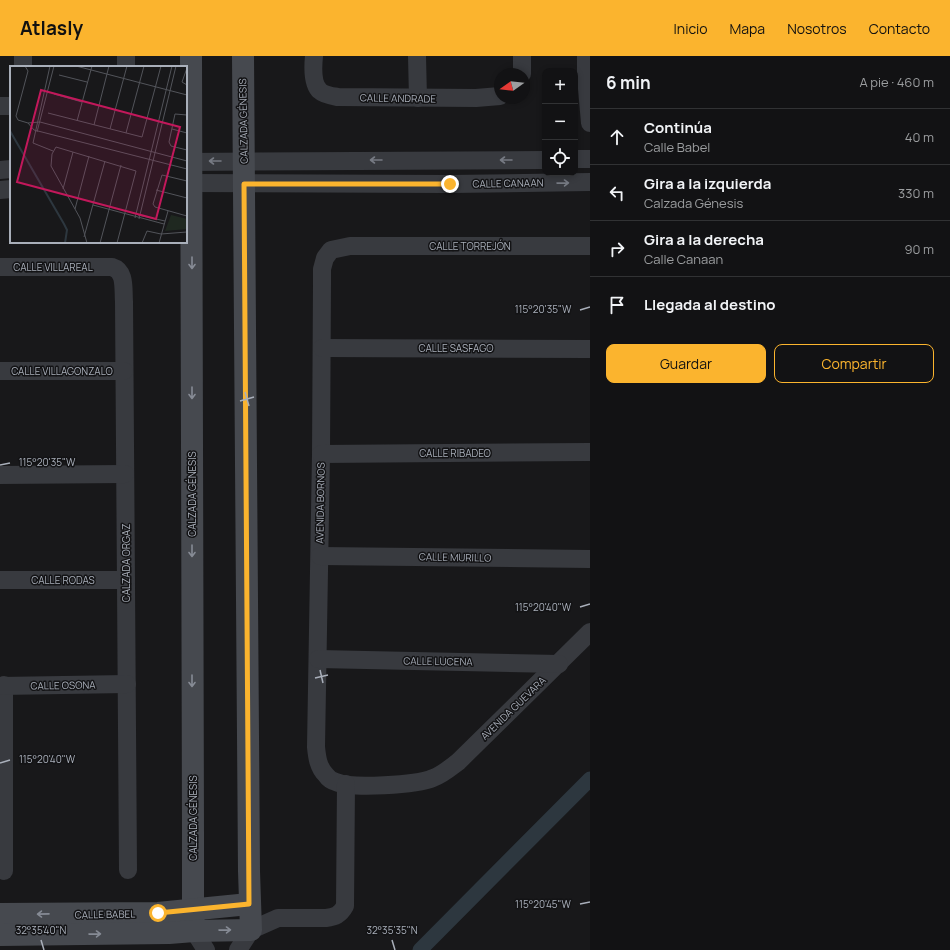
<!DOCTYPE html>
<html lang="es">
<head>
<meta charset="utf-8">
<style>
	:root { --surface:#121214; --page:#1f2022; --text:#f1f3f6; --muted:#9c9ea0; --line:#313234; --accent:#fbb42e }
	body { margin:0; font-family:Manrope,sans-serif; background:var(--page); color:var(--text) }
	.controls { position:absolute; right:12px; top:12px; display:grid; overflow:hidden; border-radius:8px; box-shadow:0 2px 6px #0003 }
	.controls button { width:36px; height:36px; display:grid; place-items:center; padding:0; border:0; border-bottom:1px solid var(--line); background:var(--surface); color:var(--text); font:20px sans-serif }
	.compass { position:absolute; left:494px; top:12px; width:36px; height:36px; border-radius:50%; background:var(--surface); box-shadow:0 2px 6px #0003; rotate:255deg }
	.stop { position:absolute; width:12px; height:12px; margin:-9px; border:3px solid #fbb42e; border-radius:50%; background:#fff }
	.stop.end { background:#fbb42e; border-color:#fff; box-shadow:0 1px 4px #0008 }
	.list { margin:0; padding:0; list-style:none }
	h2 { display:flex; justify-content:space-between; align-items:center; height:52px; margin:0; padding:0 16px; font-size:17px }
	h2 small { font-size:13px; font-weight:400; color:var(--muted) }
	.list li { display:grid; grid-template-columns:26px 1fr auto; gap:12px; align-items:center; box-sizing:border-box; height:56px; padding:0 16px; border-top:1px solid var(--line) }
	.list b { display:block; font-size:15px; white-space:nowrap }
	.list p { margin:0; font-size:13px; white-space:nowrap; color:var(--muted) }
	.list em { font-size:13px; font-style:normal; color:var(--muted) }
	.actions { display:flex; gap:8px; padding:12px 16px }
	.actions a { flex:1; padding:9px 0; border:1px solid var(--accent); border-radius:8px; text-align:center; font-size:14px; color:var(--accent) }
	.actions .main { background:var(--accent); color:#111 }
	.icon { flex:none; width:22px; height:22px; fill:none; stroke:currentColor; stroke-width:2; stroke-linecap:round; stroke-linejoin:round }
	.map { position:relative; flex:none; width:590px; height:894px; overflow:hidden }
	header { display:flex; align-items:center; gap:24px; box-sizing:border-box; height:56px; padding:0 20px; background:var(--accent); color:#111 }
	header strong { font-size:19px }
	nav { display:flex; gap:22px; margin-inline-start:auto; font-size:14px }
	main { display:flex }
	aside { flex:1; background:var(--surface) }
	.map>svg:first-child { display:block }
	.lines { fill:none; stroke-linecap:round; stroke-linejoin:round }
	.canal { stroke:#2d373f; stroke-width:15 }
	.street { stroke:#383a3f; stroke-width:18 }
	.secondary { stroke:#46494f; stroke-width:22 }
	.oneway { stroke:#767a83 }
	.oneway2 { stroke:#868b95 }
	.route { stroke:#fbb42e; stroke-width:5 }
	.ticks { fill:none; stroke:#a9afba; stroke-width:1.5 }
	.labels { text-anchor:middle; stroke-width:3; stroke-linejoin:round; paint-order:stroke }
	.street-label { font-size:10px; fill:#a9afba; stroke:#131315 }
	.inset-river { fill:none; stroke:#2d373f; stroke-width:2 }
	.inset-road { fill:none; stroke:#52545a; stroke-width:1 }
	.view { fill:#c2185b; fill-opacity:0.15; stroke:#c2185b; stroke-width:2 }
	.inset-edge { fill:none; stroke:#a9afba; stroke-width:2 }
	.ticks-label { font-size:10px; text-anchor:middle; fill:#a9afba; stroke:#131315; stroke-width:3; stroke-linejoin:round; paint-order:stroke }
</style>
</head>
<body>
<header>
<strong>Atlasly</strong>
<nav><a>Inicio</a><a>Mapa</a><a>Nosotros</a><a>Contacto</a></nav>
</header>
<main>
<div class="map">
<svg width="590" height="894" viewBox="0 0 590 894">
	<rect width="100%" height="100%" fill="#18181a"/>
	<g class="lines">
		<polyline class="canal" points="420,894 590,723"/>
		<g class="street">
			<polyline points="23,0 23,11"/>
			<path d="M314,0C313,10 312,28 320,35C324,39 332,40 338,41L476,42L500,40"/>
			<polyline points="417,0 418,42"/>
			<polyline points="586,0 586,21 590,67"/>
			<polyline points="126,11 126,0"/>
			<polyline points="522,18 522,0"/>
			<polyline points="0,50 11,50"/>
			<polyline points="575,103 590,103"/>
			<polyline points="186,106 545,104"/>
			<polyline points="0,114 11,113"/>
			<polyline points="186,127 450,128 590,126"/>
			<polyline points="0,134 11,133"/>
			<path d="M590,190H350L331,194L325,202L322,213V228L321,398L316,691C317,701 318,711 326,719C328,722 332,725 336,726C351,733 417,729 433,722C442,719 450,712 458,706L590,576"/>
			<path d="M0,211H112C126,215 123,233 124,246L128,814"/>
			<polyline points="322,292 590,293"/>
			<polyline points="0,315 124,315"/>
			<polyline points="321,398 590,396"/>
			<polyline points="0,419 125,418"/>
			<polyline points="320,500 590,503"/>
			<polyline points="0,524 126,524"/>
			<polyline points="318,603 559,608"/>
			<polyline points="4,629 4,815"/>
			<polyline points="0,630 127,628"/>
			<polyline points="194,875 206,894"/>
			<path d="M238,894L251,874L278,862H326C335,861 340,859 345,850L346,728"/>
		</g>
		<g class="secondary">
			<polyline points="191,0 193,776 193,853 194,875"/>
			<polyline points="0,858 158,857 249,848"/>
			<polyline points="0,879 169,877 194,875 251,874 249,815 243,0"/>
		</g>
	</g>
	<defs><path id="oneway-shaft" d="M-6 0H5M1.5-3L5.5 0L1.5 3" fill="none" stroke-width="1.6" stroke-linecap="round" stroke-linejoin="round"/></defs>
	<g class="oneway">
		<use href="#oneway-shaft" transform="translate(376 104) rotate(180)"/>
		<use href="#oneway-shaft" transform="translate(506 104) rotate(180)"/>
		<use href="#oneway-shaft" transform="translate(215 105) rotate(180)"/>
		<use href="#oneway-shaft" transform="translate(563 127) rotate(-1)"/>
	</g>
	<g class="oneway2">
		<use href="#oneway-shaft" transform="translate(192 207) rotate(90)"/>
		<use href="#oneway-shaft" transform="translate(192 337) rotate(90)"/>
		<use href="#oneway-shaft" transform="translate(192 495) rotate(90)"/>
		<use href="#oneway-shaft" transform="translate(192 625) rotate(90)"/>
		<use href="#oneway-shaft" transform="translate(43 858) rotate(179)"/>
		<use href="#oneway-shaft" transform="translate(225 874) rotate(-1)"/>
		<use href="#oneway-shaft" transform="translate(95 878) rotate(-1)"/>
	</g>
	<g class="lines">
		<polyline class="route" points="158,857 249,848 244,128 450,128"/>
	</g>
	<path class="ticks" d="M580,254L590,251M245,336L249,350M240,345L254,341M0,409L10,407M580,551L590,548M320,614L323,627M315,622L328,619M0,707L10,704M580,848L590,846M41,884L44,894M392,884L395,894"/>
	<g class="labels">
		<g class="street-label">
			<text transform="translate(398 42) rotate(1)" y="4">CALLE ANDRADE</text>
			<text transform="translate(243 65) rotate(-91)" y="4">CALZADA GÉNESIS</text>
			<text transform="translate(508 127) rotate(-1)" y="4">CALLE CANAAN</text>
			<text x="470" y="194">CALLE TORREJÓN</text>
			<text x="53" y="215">CALLE VILLAREAL</text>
			<text x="456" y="296">CALLE SASFAGO</text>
			<text x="62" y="319">CALLE VILLAGONZALO</text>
			<text x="455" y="401">CALLE RIBADEO</text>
			<text transform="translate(192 438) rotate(-90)" y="4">CALZADA GÉNESIS</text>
			<text transform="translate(320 447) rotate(-89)" y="4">AVENIDA BORNOS</text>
			<text transform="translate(455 501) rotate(1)" y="4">CALLE MURILLO</text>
			<text transform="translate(126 507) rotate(-90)" y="4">CALZADA ORGAZ</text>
			<text x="63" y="528">CALLE RODAS</text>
			<text transform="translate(438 605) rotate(1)" y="4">CALLE LUCENA</text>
			<text transform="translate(63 629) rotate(-1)" y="4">CALLE OSONA</text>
			<text transform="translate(513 652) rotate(-44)" y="4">AVENIDA GUEVARA</text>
			<text transform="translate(193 762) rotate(-90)" y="4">CALZADA GÉNESIS</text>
			<text transform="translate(105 858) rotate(-1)" y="4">CALLE BABEL</text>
		</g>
	</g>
	<g transform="translate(10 10)">
		<rect width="177" height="177" fill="#18181a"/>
		<path d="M161,149L177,153V163L155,165Z" fill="#1f2820"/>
		<path class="inset-river" d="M0,65L54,158L57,164L55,177"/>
		<path class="inset-road" d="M15,0L18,5L6,50L8,54L18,57L24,64M40,0L23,77L43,85M66,0L177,29M177,2L172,16L177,19M49,9L77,16M44,28L72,36M38,47L132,71L151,0M177,49L165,48L159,76L161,80L177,84M67,55L82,0M18,57L30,56L177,95M84,59L99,0M100,63L117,0M162,63L177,67M24,64L177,103M27,66L44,0M116,67L134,0M177,115L152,109L143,138L145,141L177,150M53,123L63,86M146,124L177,132M83,139L154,158M65,143L79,90M128,149L155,155M125,152L162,0M129,153L166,0M74,171L95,95M77,177L70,152L41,100L42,88L46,81L126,105L107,177M90,177L111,99M132,177L137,165L151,168L177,166M149,177L158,145"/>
		<path class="view" d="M31,24L170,61L146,153L7,116Z"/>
		<rect width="177" height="177" class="inset-edge"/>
	</g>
	<g class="ticks-label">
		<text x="543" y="257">115°20'35"W</text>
		<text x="47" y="410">115°20'35"W</text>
		<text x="543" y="555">115°20'40"W</text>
		<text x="47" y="707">115°20'40"W</text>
		<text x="543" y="852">115°20'45"W</text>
		<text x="41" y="878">32°35'40"N</text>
		<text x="392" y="878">32°35'35"N</text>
	</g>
</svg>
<div class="controls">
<button>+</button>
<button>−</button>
<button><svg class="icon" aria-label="locate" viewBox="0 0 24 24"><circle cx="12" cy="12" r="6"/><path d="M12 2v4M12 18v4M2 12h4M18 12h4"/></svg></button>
</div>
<svg class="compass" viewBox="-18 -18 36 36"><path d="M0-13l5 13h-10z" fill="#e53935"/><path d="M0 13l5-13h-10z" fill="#9c9ea0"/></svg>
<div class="stop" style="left:158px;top:857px"></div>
<div class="stop end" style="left:450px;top:128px"></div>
</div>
<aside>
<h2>6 min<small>A pie · 460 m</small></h2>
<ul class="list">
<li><svg class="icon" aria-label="ahead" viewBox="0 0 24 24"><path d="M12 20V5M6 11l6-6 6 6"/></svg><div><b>Continúa</b><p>Calle Babel</p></div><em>40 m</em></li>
<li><svg class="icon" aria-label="left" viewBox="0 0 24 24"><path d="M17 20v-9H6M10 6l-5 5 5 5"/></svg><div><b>Gira a la izquierda</b><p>Calzada Génesis</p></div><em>330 m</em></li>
<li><svg class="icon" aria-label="right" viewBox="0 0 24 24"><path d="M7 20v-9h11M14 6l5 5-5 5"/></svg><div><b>Gira a la derecha</b><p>Calle Canaan</p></div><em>90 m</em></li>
<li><svg class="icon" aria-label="arrive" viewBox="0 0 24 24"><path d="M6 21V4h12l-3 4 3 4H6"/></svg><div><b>Llegada al destino</b></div></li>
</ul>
<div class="actions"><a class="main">Guardar</a><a>Compartir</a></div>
</aside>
</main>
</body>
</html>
